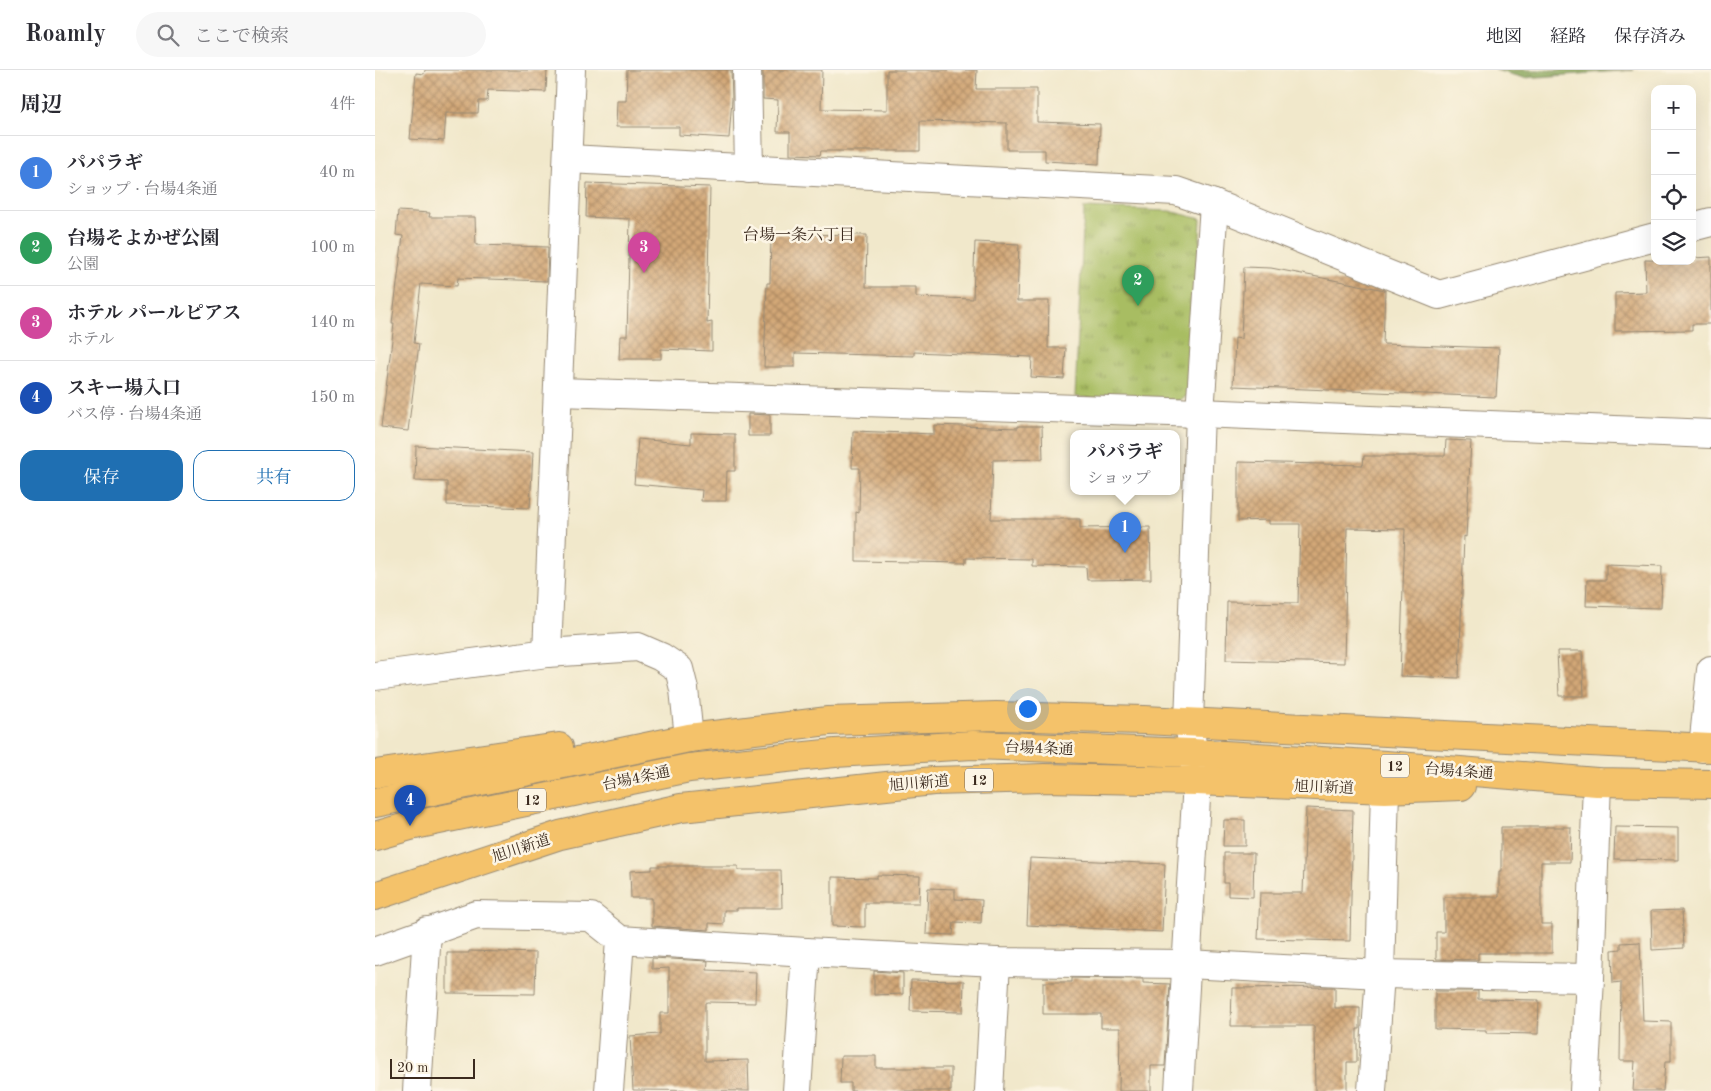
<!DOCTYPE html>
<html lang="ja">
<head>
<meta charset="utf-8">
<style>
	:root { --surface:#fff; --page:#f7f7f7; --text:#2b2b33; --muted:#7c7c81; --line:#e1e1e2; --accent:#1f6fb2 }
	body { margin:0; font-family:"Old Standard TT","Noto Serif JP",serif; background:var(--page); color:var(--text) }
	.controls { position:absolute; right:15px; top:15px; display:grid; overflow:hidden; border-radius:10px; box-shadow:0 5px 20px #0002 }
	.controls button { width:45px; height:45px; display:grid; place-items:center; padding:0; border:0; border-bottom:1px solid var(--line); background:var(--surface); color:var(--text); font:25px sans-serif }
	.scale { position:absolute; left:15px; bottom:12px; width:85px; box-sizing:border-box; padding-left:5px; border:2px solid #3b2a1e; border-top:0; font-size:14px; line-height:18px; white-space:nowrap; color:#3b2a1e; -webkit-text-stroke:4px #fcf5e5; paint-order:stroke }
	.you { position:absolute; left:652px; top:638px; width:18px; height:18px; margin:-12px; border:4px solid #fff; border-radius:50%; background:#1a73e8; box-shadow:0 0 0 8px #1a73e833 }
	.badge { display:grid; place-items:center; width:32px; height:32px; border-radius:50%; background:var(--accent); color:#fff; font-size:16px; font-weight:700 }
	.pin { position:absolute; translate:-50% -41px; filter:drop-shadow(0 1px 2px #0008) }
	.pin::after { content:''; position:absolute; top:26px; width:18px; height:15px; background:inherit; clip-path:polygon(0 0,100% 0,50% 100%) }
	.popup { position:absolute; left:695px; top:360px; width:110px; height:65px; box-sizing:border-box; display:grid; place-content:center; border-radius:10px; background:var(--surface); filter:drop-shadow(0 1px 4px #0005); font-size:16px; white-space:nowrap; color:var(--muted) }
	.popup b { font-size:19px; color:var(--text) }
	.popup::after { content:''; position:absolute; left:50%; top:100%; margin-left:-10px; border:10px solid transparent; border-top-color:var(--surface) }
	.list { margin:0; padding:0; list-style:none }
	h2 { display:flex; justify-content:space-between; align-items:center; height:65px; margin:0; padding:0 20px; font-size:21px }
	h2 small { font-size:16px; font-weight:400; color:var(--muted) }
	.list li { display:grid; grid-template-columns:32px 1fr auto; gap:15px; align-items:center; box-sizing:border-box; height:75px; padding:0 20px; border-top:1px solid var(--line) }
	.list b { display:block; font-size:19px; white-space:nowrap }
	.list p { margin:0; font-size:16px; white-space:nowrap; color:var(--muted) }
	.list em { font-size:16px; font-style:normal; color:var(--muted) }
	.actions { display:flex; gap:10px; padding:15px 20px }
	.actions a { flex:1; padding:11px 0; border:1px solid var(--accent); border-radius:15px; text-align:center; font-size:18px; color:var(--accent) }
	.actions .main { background:var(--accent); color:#fff }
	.icon { flex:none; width:28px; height:28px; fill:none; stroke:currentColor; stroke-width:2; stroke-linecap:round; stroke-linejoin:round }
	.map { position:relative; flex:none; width:1336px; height:1021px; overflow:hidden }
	header { display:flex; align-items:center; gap:30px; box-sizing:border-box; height:70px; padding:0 25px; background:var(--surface); border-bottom:1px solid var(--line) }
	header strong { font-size:24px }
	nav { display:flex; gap:28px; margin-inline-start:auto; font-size:18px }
	.search { width:350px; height:45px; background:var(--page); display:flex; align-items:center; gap:12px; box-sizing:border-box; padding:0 18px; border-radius:28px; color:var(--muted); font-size:19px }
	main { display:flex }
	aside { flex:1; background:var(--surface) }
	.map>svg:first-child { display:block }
	.forest { fill:url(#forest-crowns); stroke:#60673b }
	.park { fill:url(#park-tufts); stroke:#727440 }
	.building { fill:url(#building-cross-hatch) }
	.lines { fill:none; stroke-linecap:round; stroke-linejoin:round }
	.minor-casing { stroke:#968974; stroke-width:30 }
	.highway-casing { stroke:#968974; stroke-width:30 }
	.minor { stroke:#fff; stroke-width:28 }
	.highway { stroke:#f4c26a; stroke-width:28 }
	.labels { text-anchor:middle; stroke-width:5; stroke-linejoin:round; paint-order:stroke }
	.shield { fill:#fcf5e5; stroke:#75675a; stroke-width:1 }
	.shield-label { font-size:14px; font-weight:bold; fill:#3b2a1e }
	.street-label { font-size:15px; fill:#3b2a1e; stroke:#fcf5e5 }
	.neighbourhood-label { font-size:16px; fill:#3b2a1e; stroke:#fcf5e5 }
</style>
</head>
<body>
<header>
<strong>Roamly</strong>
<div class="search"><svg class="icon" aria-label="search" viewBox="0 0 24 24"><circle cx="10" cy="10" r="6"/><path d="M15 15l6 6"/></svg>ここで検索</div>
<nav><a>地図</a><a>経路</a><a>保存済み</a></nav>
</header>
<main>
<aside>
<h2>周辺<small>4件</small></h2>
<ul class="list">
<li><span class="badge" style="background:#3f7fe0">1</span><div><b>パパラギ</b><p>ショップ · 台場4条通</p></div><em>40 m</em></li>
<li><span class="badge" style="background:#2e9e5b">2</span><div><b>台場そよかぜ公園</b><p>公園</p></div><em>100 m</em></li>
<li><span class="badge" style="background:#d1479c">3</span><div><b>ホテル パールピアス</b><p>ホテル</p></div><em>140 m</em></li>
<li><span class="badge" style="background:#1a4fb4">4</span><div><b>スキー場入口</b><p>バス停 · 台場4条通</p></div><em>150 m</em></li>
</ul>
<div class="actions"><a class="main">保存</a><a>共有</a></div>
</aside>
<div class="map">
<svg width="1336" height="1021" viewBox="0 0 1336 1021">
	<defs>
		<pattern id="forest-crowns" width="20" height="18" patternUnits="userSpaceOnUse" patternTransform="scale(1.25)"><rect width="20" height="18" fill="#86a458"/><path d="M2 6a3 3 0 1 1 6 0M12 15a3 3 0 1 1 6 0" fill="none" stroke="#6f8648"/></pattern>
		<pattern id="park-tufts" width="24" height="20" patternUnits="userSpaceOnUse" patternTransform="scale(1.25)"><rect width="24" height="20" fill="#a8bd62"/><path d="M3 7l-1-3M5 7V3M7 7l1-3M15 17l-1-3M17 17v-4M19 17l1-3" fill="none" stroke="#8a9a50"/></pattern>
		<pattern id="building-cross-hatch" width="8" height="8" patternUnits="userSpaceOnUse" patternTransform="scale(1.25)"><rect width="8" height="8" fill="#d2a777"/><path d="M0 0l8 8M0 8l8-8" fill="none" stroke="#ac8861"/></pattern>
	</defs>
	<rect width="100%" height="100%" fill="#fcf5e5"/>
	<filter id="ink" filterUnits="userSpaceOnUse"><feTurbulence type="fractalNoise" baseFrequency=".02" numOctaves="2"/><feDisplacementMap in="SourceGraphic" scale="10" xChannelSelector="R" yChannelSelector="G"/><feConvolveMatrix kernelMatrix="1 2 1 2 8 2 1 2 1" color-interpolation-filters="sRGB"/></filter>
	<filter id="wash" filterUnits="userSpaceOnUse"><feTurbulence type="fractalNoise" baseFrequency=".0096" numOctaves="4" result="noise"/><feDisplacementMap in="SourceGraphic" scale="20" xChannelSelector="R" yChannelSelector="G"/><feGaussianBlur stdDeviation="1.12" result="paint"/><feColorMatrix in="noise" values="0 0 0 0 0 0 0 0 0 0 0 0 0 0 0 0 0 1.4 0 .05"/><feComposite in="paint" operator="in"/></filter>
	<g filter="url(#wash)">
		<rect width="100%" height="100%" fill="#f1e8cb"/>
		<polygon class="forest" points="1120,0 1259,0 1149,8"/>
		<polygon class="park" points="709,138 795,141 826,149 817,323 803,331 700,327"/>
		<g id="blocks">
			<g class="building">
				<polygon points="50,0 172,0 171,22 113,20 112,31 104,31 103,43 71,43 69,71 35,69 41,3 49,4"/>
				<polygon points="252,0 356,0 357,29 354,68 304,65 304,57 241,57 242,31 251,31"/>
				<polygon points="388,0 447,0 446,39 512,40 512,0 602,0 601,19 662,19 662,52 725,54 724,94 670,91 670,80 632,80 632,53 545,51 545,81 446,81 445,85 415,84 415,62 402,62 403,30 388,29"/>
				<polygon points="212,113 335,117 332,253 337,252 337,281 286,279 286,289 244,289 245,266 252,266 255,149 211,147"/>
				<polygon points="23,141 55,143 54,147 100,147 101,175 173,177 172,211 83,208 82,216 46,214 39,273 44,274 33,361 6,358 19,254 17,254 28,166 21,165"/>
				<polygon points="396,164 492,165 491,217 541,217 541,227 598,229 600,172 644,174 642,231 674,231 673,278 691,278 689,309 656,307 657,287 539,282 539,286 420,283 420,297 389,297 392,213 395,213"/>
				<polygon points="1336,187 1336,254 1317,254 1317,260 1240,261 1240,223 1271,222 1270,190 1317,191 1317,188"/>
				<polygon points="869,197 896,198 1010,220 1008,274 1124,278 1121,327 858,316 860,268 866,269"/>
				<polygon points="373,344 395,345 395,366 373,366"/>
				<polygon points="559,355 643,358 643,356 667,356 668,389 618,390 616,449 705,449 705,458 775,457 776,509 712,510 711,497 657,496 657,489 591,488 591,493 481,491 481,442 484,443 485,398 477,398 478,361 559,364"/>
				<polygon points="316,363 360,364 360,401 352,401 351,431 326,431 327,420 259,414 263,369 316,374"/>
				<polygon points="1071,370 1096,371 1091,467 1089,466 1084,608 1025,606 1030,459 972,458 969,593 851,590 852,532 923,533 925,454 894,454 894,450 863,451 863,392 988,395 989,386 1070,386"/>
				<polygon points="41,376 158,382 155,438 72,435 72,412 40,411"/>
				<polygon points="1231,494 1287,496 1286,538 1211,536 1212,510 1231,510"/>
				<polygon points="1182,581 1207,581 1209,626 1184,626"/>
				<polygon points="931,738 978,740 975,871 883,869 885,823 928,823"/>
				<polygon points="849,750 870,750 870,776 848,776"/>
				<polygon points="1126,757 1196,757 1195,792 1166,792 1166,854 1177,854 1177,883 1103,883 1103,890 1061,889 1061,862 1069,862 1069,827 1124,827 1124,801 1126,801"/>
				<polygon points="1240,757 1303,758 1303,790 1239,789"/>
				<polygon points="849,783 879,783 878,827 853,826 853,813 849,813"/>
				<polygon points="655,788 790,794 787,862 652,855"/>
				<polygon points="277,796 363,796 363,800 406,800 407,838 362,838 362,840 349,840 349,854 334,853 334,860 277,856 277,828 256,828 255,801 277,800"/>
				<polygon points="502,805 545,806 544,833 490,833 490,857 457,856 457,807 502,808"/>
				<polygon points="553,818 580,819 580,829 607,830 606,853 579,852 578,865 551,864"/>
				<polygon points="1307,840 1309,878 1277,880 1276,841"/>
				<polygon points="1265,872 1268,951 1296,952 1296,992 1290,992 1288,1021 1258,1021 1260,991 1245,991 1246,912 1238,913 1237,880 1246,879 1246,873"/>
				<polygon points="94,881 161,883 160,924 72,923 72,883 94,883"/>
				<polygon points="277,888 333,891 332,900 381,902 380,933 332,932 330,933 330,991 373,990 374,1021 258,1020 255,966 285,964 285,943 294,943 294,898 277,899"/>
				<polygon points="499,901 528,903 528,924 499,925"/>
				<polygon points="697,908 768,909 768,913 795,914 790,996 776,996 776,1021 744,1021 745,958 726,958 726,944 668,944 668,912 697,912"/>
				<polygon points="536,910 589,911 588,942 535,941"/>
				<polygon points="960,917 960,938 985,938 985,959 982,959 982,992 972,992 972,1021 940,1021 939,956 856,956 857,918"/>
				<polygon points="1060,921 1103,921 1103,929 1164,930 1163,964 1111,963 1111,960 1060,959"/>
				<polygon points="466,986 501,986 501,998 576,998 576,1021 476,1021 476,1013 465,1013"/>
			</g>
		</g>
	</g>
	<g filter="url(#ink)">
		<use href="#blocks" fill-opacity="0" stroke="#968974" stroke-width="1"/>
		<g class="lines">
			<g class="minor-casing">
				<g id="minor">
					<polyline points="372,0 374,99"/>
					<polyline points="194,89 801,121 839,134 1064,225 1280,167"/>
					<polyline points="1317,157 1336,152"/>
					<polyline points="184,322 825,343 1336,364"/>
					<polyline points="172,583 196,0"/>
					<polyline points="0,606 172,583 263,577 286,587 304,599 309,619 314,668"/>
					<polyline points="1328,678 1336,600"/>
					<polyline points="245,870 431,882 621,892 812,894 1005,904 1215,908"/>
					<polyline points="0,881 101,845 216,847 245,870 234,1021"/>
					<polyline points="42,1021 52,861"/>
					<polyline points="422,1021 431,882"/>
					<polyline points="614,1021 621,892"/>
					<polyline points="804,1021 822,711 814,652 825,343 839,134"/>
					<polyline points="997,1021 1005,904 1010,719"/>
					<polyline points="1209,1021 1215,908 1222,712"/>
				</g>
			</g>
			<g class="highway-casing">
				<g id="highway">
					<polyline points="0,704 184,677"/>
					<polyline points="0,733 314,668 453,651 621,646 769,650 1336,678"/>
					<polyline points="0,766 35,756 314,698 460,683 598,675 817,683 1011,695 1222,712 1336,714"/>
					<polyline points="0,826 185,765 306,738 558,711 669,708 822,711 1010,719 1086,716"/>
				</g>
			</g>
			<use href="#minor" class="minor"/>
			<use href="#highway" class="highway"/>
		</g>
	</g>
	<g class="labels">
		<g class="shield">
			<rect x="1006" y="684.5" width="28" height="23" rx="4"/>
			<rect x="590" y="698.5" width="28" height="23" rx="4"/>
			<rect x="143" y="718.5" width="28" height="23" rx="4"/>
		</g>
		<g class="shield-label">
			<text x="1020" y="701">12</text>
			<text x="604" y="715">12</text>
			<text x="157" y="735">12</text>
		</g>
		<g class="street-label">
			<text transform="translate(664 678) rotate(2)" y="5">台場4条通</text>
			<text transform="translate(1084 701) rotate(4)" y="5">台場4条通</text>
			<text transform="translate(261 708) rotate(-12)" y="5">台場4条通</text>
			<text transform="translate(544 713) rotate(-5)" y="5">旭川新道</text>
			<text transform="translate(949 717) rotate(2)" y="5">旭川新道</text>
			<text transform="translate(146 778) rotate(-18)" y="5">旭川新道</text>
		</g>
		<g class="neighbourhood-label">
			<text x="424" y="170">台場一条六丁目</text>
		</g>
	</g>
</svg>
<div class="controls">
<button>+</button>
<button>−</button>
<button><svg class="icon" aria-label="locate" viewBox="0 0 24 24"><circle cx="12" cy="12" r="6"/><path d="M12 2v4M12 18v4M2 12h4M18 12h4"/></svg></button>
<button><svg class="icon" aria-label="layers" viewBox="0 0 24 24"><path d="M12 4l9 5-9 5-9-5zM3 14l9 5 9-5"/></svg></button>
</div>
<div class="scale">20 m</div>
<div class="you"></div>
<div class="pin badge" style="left:750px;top:483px;background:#3f7fe0">1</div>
<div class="popup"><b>パパラギ</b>ショップ</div>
<div class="pin badge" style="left:763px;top:236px;background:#2e9e5b">2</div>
<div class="pin badge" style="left:269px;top:203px;background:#d1479c">3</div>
<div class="pin badge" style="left:35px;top:756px;background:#1a4fb4">4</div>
</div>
</main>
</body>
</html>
